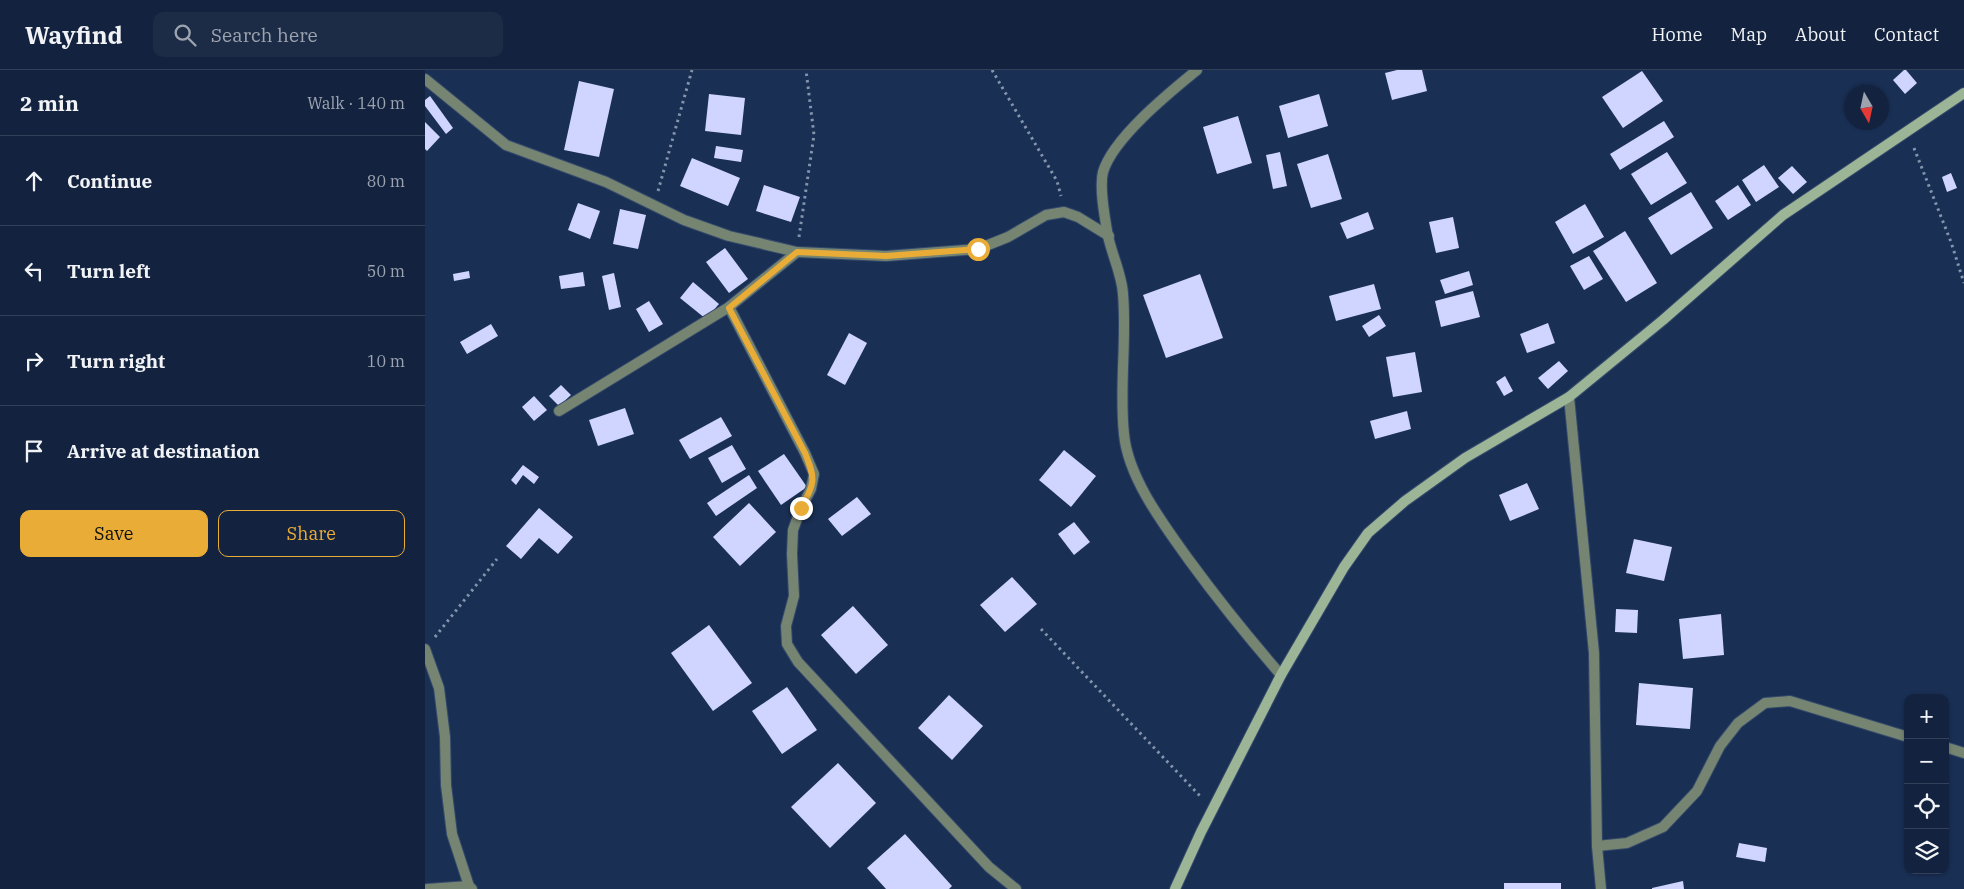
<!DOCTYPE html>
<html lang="en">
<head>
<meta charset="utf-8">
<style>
	:root { --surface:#13233f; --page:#1c2b46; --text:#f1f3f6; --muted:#9da4b0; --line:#324059; --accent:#e8ac37 }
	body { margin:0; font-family:"IBM Plex Serif",serif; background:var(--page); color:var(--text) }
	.controls { position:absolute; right:15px; bottom:15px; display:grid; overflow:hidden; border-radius:10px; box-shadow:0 1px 4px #0004 }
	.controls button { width:45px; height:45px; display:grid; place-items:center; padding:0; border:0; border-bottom:1px solid var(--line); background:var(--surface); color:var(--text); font:25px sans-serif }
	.compass { position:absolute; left:1419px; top:15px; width:45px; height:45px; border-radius:50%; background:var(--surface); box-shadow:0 1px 4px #0004; rotate:171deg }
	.stop { position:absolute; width:15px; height:15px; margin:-11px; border:4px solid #e8ac37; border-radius:50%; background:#fff }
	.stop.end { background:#e8ac37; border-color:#fff; box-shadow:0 1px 5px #0008 }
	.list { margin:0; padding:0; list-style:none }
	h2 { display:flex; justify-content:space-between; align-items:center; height:65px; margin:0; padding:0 20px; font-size:21px }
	h2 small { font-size:16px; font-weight:400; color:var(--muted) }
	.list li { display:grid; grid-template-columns:32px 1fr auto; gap:15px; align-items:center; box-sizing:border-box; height:90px; padding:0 20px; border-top:1px solid var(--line) }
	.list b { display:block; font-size:19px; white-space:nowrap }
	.list em { font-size:16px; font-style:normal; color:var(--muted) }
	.actions { display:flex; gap:10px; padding:15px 20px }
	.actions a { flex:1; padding:11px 0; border:1px solid var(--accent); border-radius:10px; text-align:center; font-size:18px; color:var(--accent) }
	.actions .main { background:var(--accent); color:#111 }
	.icon { flex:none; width:28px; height:28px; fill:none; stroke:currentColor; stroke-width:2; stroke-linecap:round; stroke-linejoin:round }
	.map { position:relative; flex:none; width:1539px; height:819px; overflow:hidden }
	header { display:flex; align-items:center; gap:30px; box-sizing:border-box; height:70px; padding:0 25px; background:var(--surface); border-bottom:1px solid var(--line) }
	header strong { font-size:24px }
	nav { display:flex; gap:28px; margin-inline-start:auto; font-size:18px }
	.search { width:350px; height:45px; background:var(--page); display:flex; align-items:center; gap:12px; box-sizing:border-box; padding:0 18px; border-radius:10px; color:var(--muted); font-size:19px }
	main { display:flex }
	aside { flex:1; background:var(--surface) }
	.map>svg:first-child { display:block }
	.building { fill:#d0d5ff }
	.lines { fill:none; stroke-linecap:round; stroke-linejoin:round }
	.street-casing { stroke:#354a6b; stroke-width:12 }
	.secondary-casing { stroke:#354a6b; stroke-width:12 }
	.path { stroke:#8594ad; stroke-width:3; stroke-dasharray:2.5 4; stroke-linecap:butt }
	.street { stroke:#768572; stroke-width:10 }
	.secondary { stroke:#9db597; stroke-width:10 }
	.route { stroke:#e8ac37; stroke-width:6 }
</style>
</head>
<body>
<header>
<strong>Wayfind</strong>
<div class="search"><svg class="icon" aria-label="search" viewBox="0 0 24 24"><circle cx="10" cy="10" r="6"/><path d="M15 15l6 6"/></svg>Search here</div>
<nav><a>Home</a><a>Map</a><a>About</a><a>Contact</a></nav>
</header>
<main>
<aside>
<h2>2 min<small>Walk · 140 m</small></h2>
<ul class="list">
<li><svg class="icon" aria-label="ahead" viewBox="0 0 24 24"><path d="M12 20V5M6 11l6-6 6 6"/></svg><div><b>Continue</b></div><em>80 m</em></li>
<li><svg class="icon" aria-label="left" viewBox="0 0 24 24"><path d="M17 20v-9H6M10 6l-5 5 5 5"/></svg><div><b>Turn left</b></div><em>50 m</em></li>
<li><svg class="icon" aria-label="right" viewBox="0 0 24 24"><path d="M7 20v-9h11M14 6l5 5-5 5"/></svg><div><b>Turn right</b></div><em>10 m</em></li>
<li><svg class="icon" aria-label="arrive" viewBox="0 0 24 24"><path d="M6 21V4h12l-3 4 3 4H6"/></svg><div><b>Arrive at destination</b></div></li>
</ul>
<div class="actions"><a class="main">Save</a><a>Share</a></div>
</aside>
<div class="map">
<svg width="1539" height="819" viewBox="0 0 1539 819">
	<rect width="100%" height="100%" fill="#192f54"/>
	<g class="building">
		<polygon points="972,0 997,0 1002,21 967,30 960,3"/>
		<polygon points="1479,0 1481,0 1492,13 1480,24 1468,10"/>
		<polygon points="1217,1 1238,31 1198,58 1177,27"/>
		<polygon points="154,11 189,19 174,87 139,80"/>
		<polygon points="284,24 320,28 316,65 280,61"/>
		<polygon points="894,24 903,56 863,68 854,36"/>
		<polygon points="5,26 28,58 21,64 0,36 0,30"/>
		<polygon points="813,46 827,93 792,104 778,57"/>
		<polygon points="1239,51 1249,67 1195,100 1185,84"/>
		<polygon points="0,52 15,67 2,81 0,79"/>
		<polygon points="291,76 318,80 316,92 289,88"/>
		<polygon points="855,82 862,116 848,119 841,85"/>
		<polygon points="1242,82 1262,113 1226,135 1206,104"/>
		<polygon points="903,84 917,129 886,138 872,94"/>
		<polygon points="267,88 315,108 303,136 255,116"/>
		<polygon points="1339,95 1354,117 1331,132 1317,110"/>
		<polygon points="1367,96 1382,112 1368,124 1353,108"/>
		<polygon points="1526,103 1532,118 1522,122 1517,107"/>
		<polygon points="339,115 375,127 366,152 331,141"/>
		<polygon points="1313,115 1326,135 1303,150 1290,131"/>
		<polygon points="1266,122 1288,158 1246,185 1223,148"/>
		<polygon points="153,133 175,141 165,169 143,160"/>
		<polygon points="1160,134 1179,167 1148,184 1130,152"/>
		<polygon points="195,139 221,145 213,179 188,174"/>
		<polygon points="943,142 949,159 922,169 915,153"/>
		<polygon points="1028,147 1034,178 1011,183 1004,152"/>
		<polygon points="1200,161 1232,213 1201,232 1168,181"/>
		<polygon points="300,178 323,209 304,223 281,192"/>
		<polygon points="1164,186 1178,209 1159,220 1145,196"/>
		<polygon points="44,201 45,208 29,211 28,204"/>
		<polygon points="1044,201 1048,215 1020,224 1015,210"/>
		<polygon points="158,202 160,216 136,219 134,206"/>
		<polygon points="189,203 196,237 184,240 177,206"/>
		<polygon points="775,204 798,268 741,288 718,225"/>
		<polygon points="268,212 294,234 281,249 255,228"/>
		<polygon points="949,214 956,239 911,251 904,226"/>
		<polygon points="1048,221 1055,247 1016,257 1010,231"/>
		<polygon points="224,231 238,254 224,262 211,239"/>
		<polygon points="954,245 961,256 944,267 937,256"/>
		<polygon points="1123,253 1130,273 1102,283 1095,264"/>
		<polygon points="66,254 73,266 42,284 35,272"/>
		<polygon points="424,263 442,273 420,315 402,305"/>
		<polygon points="990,282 997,322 968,327 961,287"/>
		<polygon points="1134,291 1143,301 1123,319 1113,308"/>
		<polygon points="1080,306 1088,321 1079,326 1071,312"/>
		<polygon points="136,315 146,325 134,336 124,326"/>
		<polygon points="109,326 122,340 109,351 97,337"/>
		<polygon points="200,338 209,364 173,376 164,350"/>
		<polygon points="982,341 986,359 950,369 945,351"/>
		<polygon points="296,347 307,366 265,389 254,370"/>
		<polygon points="307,375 321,399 297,413 283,388"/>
		<polygon points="639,380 671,406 646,437 614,410"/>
		<polygon points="359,384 382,417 356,435 333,401"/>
		<polygon points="98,395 114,407 109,414 98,405 91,415 86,410"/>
		<polygon points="324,405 332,418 291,446 282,433"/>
		<polygon points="1102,413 1114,439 1085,451 1074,425"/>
		<polygon points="432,427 446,444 417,466 403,449"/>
		<polygon points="324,433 351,462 315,496 288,467"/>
		<polygon points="114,438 148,467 133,484 114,468 96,489 81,476"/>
		<polygon points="649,452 665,472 649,485 633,464"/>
		<polygon points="1209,469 1247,477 1239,511 1201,503"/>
		<polygon points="587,507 612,534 580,562 555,535"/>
		<polygon points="428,536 463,575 431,604 396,565"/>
		<polygon points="1191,539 1213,540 1212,563 1190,562"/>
		<polygon points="1296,544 1299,585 1258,589 1254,549"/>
		<polygon points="284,555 327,613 288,641 246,583"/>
		<polygon points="1214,613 1268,618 1265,659 1211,655"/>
		<polygon points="362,617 392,660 357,684 327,641"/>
		<polygon points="524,625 558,656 527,690 493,658"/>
		<polygon points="413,693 451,733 405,778 366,737"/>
		<polygon points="480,764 527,816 524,819 461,819 442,798"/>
		<polygon points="1314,773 1342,778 1340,792 1311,787"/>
		<polygon points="1258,811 1259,819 1227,819 1227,818"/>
		<rect x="1079" y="813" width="57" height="6"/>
	</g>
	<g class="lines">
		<g class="street-casing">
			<g id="street">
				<path d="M772,0C745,22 688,68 678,102C674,118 680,149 683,166C687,185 697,205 698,224C702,271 694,318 699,364C703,408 739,455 764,490C794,531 823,567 856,605"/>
				<polyline points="0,9 81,75 181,112 259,150 304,166 372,182 461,186 553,179 583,167 621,145 639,142 653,147 684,166"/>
				<polyline points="304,237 380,383 389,404 386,419 376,438 368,460 367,484 369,526 361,556 362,574 373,592 564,797 591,819"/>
				<polyline points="1144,327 1169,583 1172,776 1176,819"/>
				<polyline points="134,341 304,237 372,182"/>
				<polyline points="0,579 14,618 20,667 21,715 27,764 44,816 47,819"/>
				<polyline points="1520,677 1539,683"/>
				<polyline points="1172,776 1202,773 1238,757 1272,721 1295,676 1313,653 1340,633 1365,631 1483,667"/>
				<polyline points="2,819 44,816"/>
			</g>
		</g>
		<g class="secondary-casing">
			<polyline id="secondary" points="750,819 776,762 856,605 919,497 943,463 980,431 1040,388 1144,327 1238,250 1358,145 1539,23"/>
		</g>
		<g class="path">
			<polyline points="567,0 632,111 636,126"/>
			<polyline points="1489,78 1526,172 1539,213"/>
			<polyline points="233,121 267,0"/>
			<polyline points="374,167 389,65 381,0"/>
			<polyline points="616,559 775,726"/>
			<polyline points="10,567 72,489"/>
		</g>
		<use href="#street" class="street"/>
		<use href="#secondary" class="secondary"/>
	</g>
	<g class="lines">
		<path class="route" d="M376,438C390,412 391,410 380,383L304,238L372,182L461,186L553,179"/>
	</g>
</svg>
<div class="controls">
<button>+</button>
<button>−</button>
<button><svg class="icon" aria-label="locate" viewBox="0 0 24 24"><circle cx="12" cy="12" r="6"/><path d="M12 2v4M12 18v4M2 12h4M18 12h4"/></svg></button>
<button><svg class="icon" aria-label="layers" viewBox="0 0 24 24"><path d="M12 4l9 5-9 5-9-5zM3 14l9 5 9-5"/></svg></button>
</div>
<svg class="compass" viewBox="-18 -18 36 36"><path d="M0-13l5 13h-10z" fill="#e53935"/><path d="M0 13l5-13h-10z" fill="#9da4b0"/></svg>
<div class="stop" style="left:553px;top:179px"></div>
<div class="stop end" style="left:376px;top:438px"></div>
</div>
</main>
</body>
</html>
